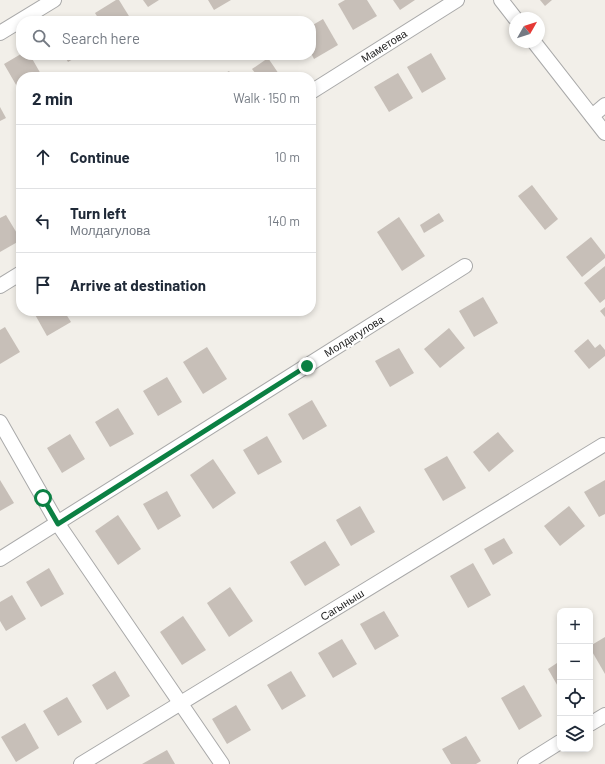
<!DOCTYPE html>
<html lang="en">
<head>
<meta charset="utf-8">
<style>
	:root { --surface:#fff; --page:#f2f2f3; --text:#1f2937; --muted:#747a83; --line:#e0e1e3 }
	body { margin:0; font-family:Barlow,sans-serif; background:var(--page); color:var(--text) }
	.controls { position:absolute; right:12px; bottom:12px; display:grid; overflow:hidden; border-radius:8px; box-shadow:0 2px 6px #0003 }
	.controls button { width:36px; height:36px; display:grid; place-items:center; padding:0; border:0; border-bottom:1px solid var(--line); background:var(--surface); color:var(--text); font:20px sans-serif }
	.compass { position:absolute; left:509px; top:12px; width:36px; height:36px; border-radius:50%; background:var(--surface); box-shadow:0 2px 6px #0003; rotate:51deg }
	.stop { position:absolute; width:12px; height:12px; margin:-9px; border:3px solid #0b8043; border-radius:50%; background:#fff }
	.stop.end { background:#0b8043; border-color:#fff; box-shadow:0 1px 4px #0008 }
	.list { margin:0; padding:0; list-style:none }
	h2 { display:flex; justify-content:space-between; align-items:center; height:52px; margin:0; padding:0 16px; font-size:17px }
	h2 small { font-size:13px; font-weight:400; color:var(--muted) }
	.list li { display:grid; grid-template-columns:26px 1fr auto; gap:12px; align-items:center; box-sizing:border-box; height:64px; padding:0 16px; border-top:1px solid var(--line) }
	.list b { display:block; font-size:15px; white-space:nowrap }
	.list p { margin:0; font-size:13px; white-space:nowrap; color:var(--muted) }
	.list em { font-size:13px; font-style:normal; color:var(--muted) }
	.icon { flex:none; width:22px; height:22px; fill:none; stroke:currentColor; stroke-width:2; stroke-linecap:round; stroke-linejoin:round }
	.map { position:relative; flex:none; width:605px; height:764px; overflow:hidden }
	.search { position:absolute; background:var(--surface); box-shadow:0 2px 6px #0003; left:16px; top:16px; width:300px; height:44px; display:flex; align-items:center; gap:10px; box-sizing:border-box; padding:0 14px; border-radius:16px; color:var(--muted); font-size:15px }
	.panel { position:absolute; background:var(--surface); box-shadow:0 2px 6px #0003; left:16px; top:72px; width:300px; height:244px; border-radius:16px }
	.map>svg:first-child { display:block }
	.building { fill:#c7bfb8 }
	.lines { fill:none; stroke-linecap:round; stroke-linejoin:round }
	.street-casing { stroke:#a9a9a9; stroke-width:16 }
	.street { stroke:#fff; stroke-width:14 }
	.route { stroke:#0b8043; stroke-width:5 }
	.labels { text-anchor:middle; stroke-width:4; stroke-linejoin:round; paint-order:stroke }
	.street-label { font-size:11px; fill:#222; stroke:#fff }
</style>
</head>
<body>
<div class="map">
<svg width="605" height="764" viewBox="0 0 605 764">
	<rect width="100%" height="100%" fill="#f2efe9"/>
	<g class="building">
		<polygon points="116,0 119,0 132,21 100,21 95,13"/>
		<polygon points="143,0 159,0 148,7"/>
		<polygon points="208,0 231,0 214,10"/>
		<polygon points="345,0 367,0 377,16 353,30 338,4"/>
		<polygon points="393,0 415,0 400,10"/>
		<polygon points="540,0 552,0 545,6"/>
		<polygon points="323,19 338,45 314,59 311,53 311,26"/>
		<polygon points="431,53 446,79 422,93 407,67"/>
		<polygon points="21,54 30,55 42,76 21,77 21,88 19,90 4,64"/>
		<polygon points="64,55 80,55 68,62"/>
		<polygon points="268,58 281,77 258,77 252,69"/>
		<polygon points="229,71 233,77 219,77"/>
		<polygon points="398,73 413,98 389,112 374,87"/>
		<polygon points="0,107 6,118 0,121"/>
		<polygon points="532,185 558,219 545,230 518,196"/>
		<polygon points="439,213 444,221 424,233 420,225"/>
		<polygon points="6,215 21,240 0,252 0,218"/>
		<polygon points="399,217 425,256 402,271 377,232"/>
		<polygon points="591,237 605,255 605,258 582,277 566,257"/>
		<polygon points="605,266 605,299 600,303 584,283"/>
		<polygon points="483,297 498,323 474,337 459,311"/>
		<polygon points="605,307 605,317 600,311"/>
		<polygon points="33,311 64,311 71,322 47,336"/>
		<polygon points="5,327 20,352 0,364 0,330"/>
		<polygon points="449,328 465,348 440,368 424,349"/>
		<polygon points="588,339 595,348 600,344 605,350 605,356 589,369 574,351"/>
		<polygon points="207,347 227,379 203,394 183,362"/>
		<polygon points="399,348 414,373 390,387 375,361"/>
		<polygon points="167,377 182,402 158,416 143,391"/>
		<polygon points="312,400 327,426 303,440 288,414"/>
		<polygon points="118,408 134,434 110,447 95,422"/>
		<polygon points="498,432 514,451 489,472 473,452"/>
		<polygon points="70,434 85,459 62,473 47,448"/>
		<polygon points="267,436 282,462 258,475 243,450"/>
		<polygon points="447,456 466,488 443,501 424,469"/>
		<polygon points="213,459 236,493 213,509 190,475"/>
		<polygon points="0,480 14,503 0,511"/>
		<polygon points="605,480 605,514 599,517 584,492"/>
		<polygon points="167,491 181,516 158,530 143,504"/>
		<polygon points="360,506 375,532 351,546 336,520"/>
		<polygon points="569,506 585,526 560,546 544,526"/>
		<polygon points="118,515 141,549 118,565 95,531"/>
		<polygon points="504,538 513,553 493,565 484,549"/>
		<polygon points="325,541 340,565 305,586 290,562"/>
		<polygon points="473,563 491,595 468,608 450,576"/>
		<polygon points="49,568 64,594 41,607 26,582"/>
		<polygon points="230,587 253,621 229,637 207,603"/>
		<polygon points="12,595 26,619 6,631 0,621 0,602"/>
		<polygon points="384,611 399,636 375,650 360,624"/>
		<polygon points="183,616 206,650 182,665 160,632"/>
		<polygon points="605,637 605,674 590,648 590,646"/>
		<polygon points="342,639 357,664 333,678 318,653"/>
		<polygon points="560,661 560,690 548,669"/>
		<polygon points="115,671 130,696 107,710 92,685"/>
		<polygon points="291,671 306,696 282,710 267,685"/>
		<polygon points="524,685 542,716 519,730 501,698"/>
		<polygon points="67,697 82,722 58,736 43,711"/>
		<polygon points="236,705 251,730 227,744 212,719"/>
		<polygon points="25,723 39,748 16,762 1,737"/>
		<polygon points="466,736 481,761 476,764 451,764 442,749"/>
		<polygon points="167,750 175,764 142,764"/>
	</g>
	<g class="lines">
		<g class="street-casing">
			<g id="street">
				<polyline points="501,0 515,18"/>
				<polyline points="0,33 54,0"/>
				<polyline points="534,42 605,133"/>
				<polyline points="311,92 457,0"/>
				<polyline points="592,116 605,105"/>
				<polyline points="0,286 21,273"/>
				<polyline points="0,422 58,524 222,764"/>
				<polyline points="0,559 465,266"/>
				<polyline points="590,724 605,715"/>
				<polyline points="81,764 603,445"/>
				<polyline points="525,764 560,742"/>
			</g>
		</g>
		<use href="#street" class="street"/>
	</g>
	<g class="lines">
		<polyline class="route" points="43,498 58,524 307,366"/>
	</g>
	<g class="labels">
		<g class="street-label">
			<text transform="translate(384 46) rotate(-32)" y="4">Маметова</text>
			<text transform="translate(354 336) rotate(-32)" y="4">Молдагулова</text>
			<text transform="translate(342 605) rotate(-32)" y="4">Сагыныш</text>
		</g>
	</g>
</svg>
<div class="controls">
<button>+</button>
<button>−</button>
<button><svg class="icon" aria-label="locate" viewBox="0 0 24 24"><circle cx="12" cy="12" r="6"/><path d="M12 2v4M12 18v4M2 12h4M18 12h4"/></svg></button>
<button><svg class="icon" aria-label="layers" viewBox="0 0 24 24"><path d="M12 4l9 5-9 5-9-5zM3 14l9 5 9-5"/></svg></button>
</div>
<svg class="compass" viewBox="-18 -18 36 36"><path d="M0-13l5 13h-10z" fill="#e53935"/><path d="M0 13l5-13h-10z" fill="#747a83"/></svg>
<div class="stop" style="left:43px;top:498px"></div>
<div class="stop end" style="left:307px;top:366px"></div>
<div class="search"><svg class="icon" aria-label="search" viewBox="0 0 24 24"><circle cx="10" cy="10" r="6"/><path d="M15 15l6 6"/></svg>Search here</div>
<section class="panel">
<h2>2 min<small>Walk · 150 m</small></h2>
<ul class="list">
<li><svg class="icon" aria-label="ahead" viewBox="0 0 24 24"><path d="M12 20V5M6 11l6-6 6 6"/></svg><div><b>Continue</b></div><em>10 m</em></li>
<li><svg class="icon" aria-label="left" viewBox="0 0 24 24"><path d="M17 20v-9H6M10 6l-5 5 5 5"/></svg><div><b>Turn left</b><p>Молдагулова</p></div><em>140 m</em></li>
<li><svg class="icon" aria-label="arrive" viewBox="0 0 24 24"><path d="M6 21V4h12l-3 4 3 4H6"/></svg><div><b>Arrive at destination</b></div></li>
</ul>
</section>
</div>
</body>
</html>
